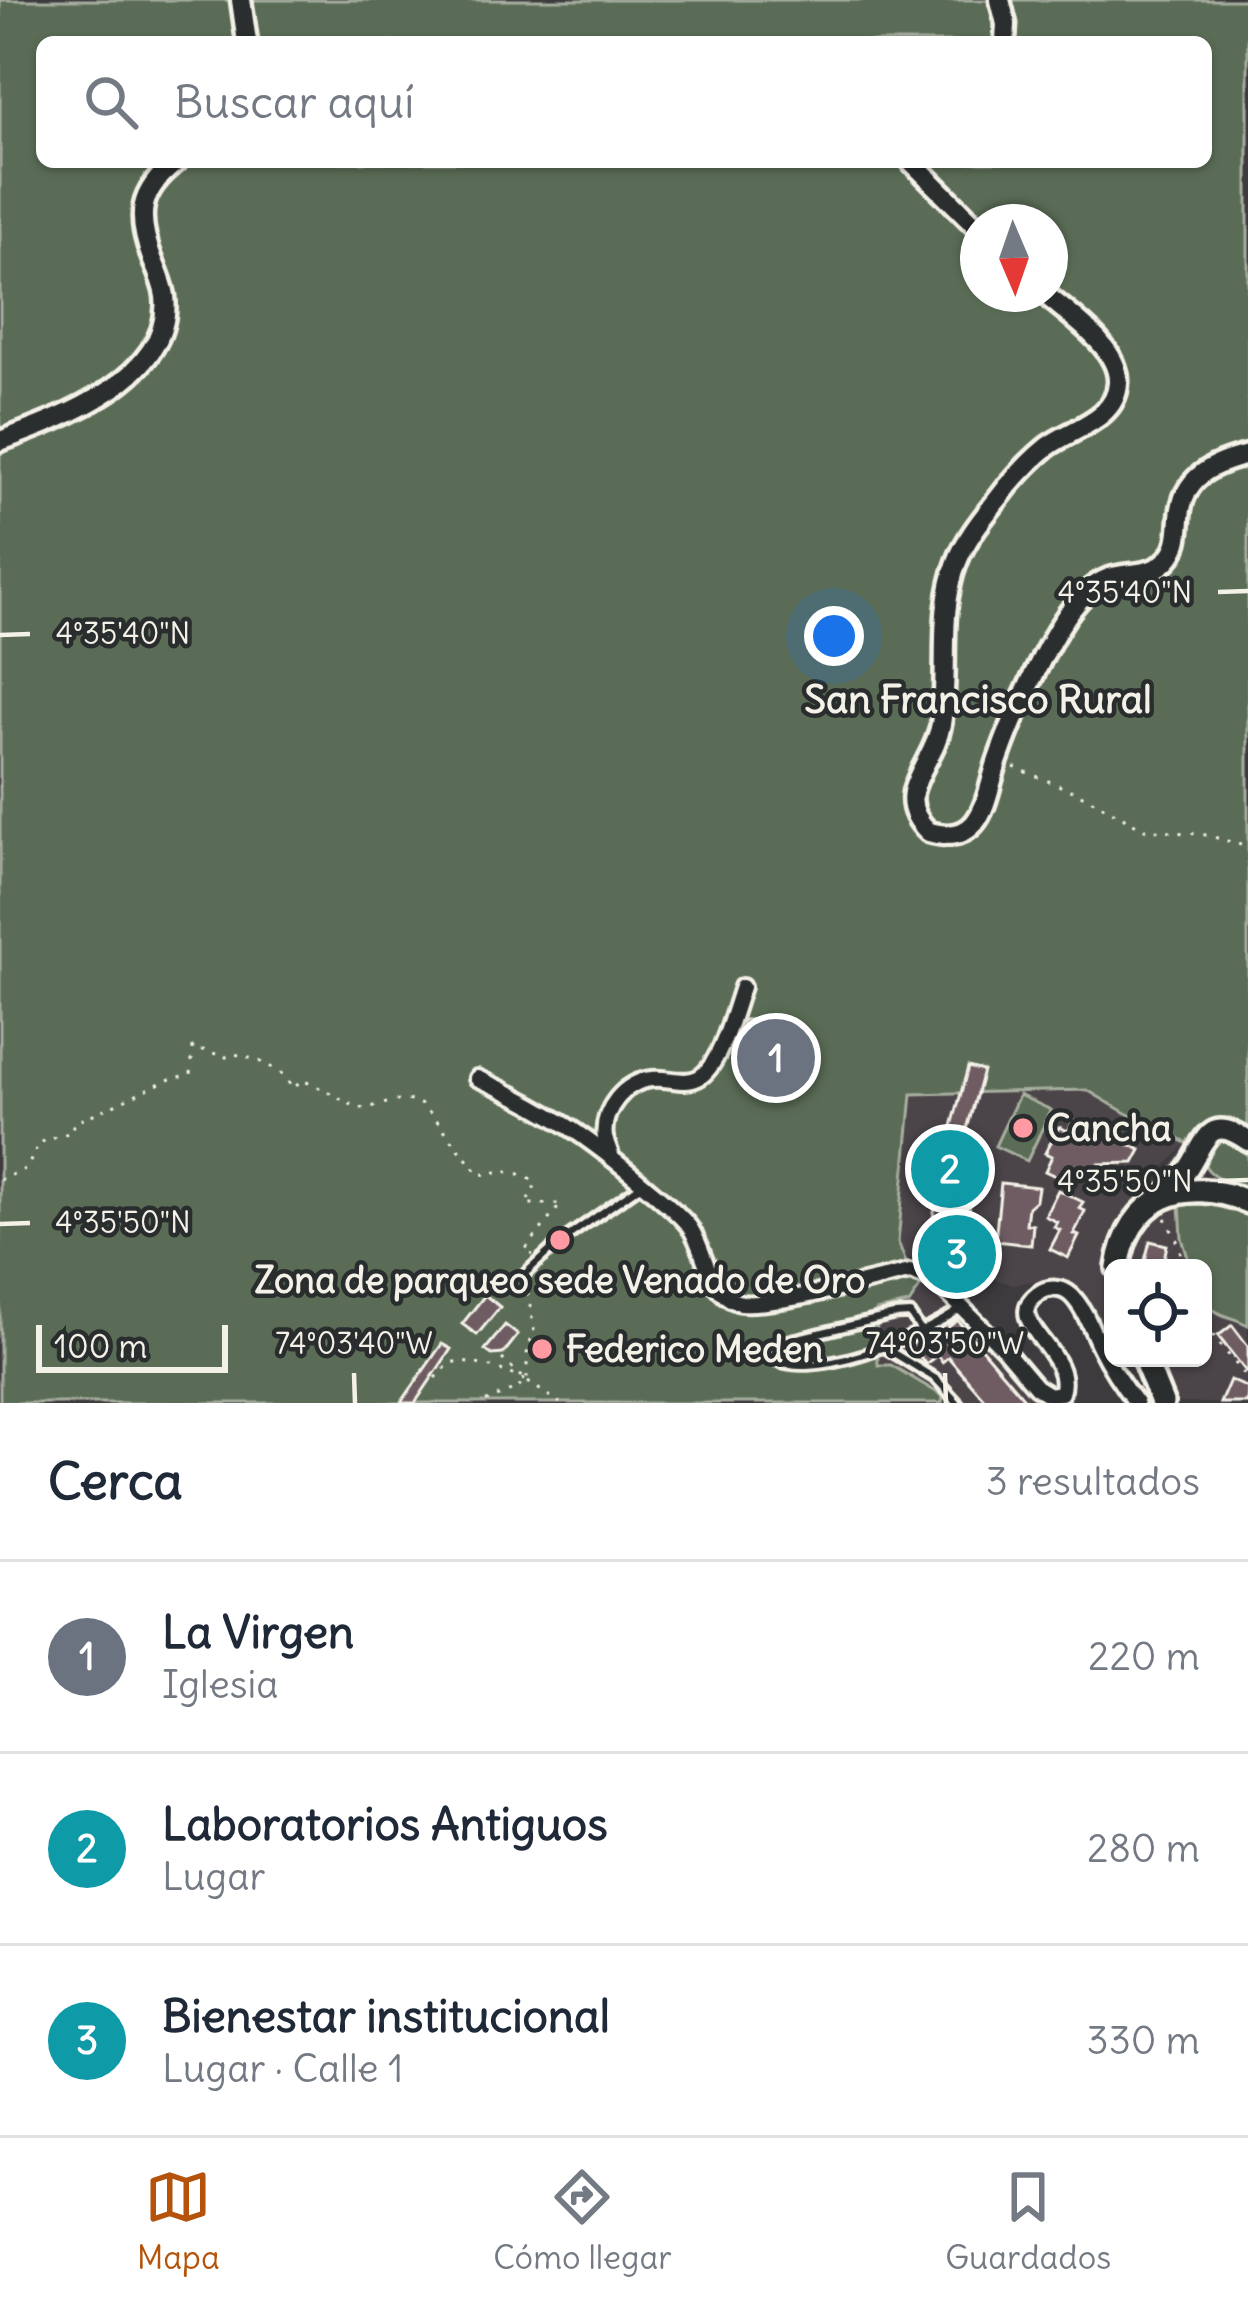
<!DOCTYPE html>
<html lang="es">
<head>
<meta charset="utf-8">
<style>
	:root { --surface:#fff; --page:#f2f2f3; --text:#1f2937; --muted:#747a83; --line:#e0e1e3; --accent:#b45309 }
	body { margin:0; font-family:Delius,sans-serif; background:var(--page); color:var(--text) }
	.controls { position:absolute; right:36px; bottom:36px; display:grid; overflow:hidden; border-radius:18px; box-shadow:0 3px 9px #0004 }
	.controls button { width:108px; height:108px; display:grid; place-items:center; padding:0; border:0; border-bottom:3px solid var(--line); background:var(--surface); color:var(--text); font:60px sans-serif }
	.compass { position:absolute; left:960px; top:204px; width:108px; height:108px; border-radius:50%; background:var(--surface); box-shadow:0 3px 9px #0004; rotate:178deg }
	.scale { position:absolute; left:36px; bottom:30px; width:192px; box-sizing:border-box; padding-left:12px; border:6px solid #f4f1e8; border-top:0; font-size:33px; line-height:42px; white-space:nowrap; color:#f4f1e8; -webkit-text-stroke:9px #2a2d2e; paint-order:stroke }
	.you { position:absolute; left:834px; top:636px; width:42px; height:42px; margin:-30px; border:9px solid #fff; border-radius:50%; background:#1a73e8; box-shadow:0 0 0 18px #1a73e833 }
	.badge { display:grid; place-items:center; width:78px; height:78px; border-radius:50%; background:var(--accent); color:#fff; font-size:39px; font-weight:700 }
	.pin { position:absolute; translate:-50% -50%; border:6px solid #fff; box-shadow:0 3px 12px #0006 }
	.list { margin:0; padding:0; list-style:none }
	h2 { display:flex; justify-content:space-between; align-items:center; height:156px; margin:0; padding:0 48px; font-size:51px }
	h2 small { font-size:39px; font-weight:400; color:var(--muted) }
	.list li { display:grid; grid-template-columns:78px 1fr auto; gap:36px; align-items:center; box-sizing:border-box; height:192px; padding:0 48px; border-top:3px solid var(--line) }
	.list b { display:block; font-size:45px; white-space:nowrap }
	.list p { margin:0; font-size:39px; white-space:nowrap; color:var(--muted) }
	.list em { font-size:39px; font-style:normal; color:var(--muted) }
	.icon { flex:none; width:66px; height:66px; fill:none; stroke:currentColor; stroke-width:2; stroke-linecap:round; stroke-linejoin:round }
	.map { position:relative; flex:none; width:1248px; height:1403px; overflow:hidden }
	.search { position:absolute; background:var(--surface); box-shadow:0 3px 9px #0004; left:36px; right:36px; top:36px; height:132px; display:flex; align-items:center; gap:30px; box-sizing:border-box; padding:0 42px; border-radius:18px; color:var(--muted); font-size:45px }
	.sheet { height:732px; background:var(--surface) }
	nav { display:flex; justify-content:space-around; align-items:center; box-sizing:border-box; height:168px; border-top:3px solid var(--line); background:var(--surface); font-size:33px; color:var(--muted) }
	nav a { display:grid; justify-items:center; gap:6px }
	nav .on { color:var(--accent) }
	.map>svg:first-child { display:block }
	.built { fill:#4c4549 }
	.green { fill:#5a6c56; stroke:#a7ae9f; stroke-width:3; fill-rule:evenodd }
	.building { fill:#6e5c62; stroke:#f4f1e8; stroke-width:3 }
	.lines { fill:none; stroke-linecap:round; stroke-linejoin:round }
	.lane-casing { stroke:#f4f1e8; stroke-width:15 }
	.street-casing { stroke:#f4f1e8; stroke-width:22 }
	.secondary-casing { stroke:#f4f1e8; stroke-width:27 }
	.primary-casing { stroke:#f4f1e8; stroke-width:30 }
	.path { stroke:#f4f1e8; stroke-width:3; stroke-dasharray:3 9; stroke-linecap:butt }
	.lane { stroke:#2a2d2e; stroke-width:6 }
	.street { stroke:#2a2d2e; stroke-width:14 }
	.secondary { stroke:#2a2d2e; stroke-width:18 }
	.primary { stroke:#2a2d2e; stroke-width:21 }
	.ticks { fill:none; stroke:#f4f1e8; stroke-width:4.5 }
	.poi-dot { fill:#ff9aa2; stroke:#2a2d2e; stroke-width:4.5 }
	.labels { text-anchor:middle; stroke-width:9; stroke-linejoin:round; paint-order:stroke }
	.poi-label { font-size:36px; font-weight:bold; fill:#f4f1e8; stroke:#2a2d2e; text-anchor:start }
	.neighbourhood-label { font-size:39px; font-weight:bold; fill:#f4f1e8; stroke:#2a2d2e }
	.ticks-label { font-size:30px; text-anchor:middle; fill:#f4f1e8; stroke:#2a2d2e; stroke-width:9; stroke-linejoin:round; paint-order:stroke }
</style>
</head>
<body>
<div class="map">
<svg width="1248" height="1403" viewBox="0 0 1248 1403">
	<rect width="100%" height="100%" fill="#3e3b3e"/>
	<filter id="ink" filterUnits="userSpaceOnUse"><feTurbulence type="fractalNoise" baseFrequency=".00833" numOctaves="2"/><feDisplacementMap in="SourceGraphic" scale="24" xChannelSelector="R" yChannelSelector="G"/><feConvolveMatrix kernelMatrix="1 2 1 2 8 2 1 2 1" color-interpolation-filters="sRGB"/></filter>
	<g filter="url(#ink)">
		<g class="built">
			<polygon points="914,1070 1058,1071 1124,1112 1187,1143 1142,1191 1121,1219 1106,1251 1109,1288 1113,1299 1113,1352 1077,1285 1056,1278 1013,1284 904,1257 897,1242"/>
			<polygon points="1192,1197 1248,1254 1248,1403 1173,1403 1156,1358 1203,1358 1203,1268 1129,1268 1130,1248 1135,1233 1160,1209"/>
			<polygon points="922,1284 945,1298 1036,1403 942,1403 943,1395 812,1373 764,1331 909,1304"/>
		</g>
		<g class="green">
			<path d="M0,0H1248V1131C1226,1115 1203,1123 1187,1143L1124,1112L1087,1090L912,1094L898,1242L908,1267L906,1279L922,1284L909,1304L876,1311L878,1365H891L943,1396L942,1403H0ZM42,42H1206V162H42ZM978,222H1050V294H978Z"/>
			<polygon points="1019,1095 1051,1110 1027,1161 995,1146"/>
			<path d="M1220,1138L1231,1141L1248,1156V1191C1226,1181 1194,1174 1205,1145Z"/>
			<path d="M1206,1197L1248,1213V1325C1228,1315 1218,1317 1203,1300V1268H1191L1182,1238L1180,1205Z"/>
		</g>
		<g class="building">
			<polygon points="743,1020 757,1020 758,1055 744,1055"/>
			<polygon points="968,1067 983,1071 963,1144 948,1141"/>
			<polygon points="1074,1120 1099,1131 1101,1127 1108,1130 1106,1134 1141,1150 1134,1163 1099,1164 1098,1171 1094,1174 1087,1169 1078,1170 1072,1184 1045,1171 1052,1156 1045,1153 1059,1127 1068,1131"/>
			<polygon points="948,1141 963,1144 946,1225 932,1222"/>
			<polygon points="1001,1183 1038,1187 1036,1200 1028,1207 1026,1224 1033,1225 1031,1245 995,1241"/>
			<polygon points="1058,1190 1083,1202 1079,1208 1085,1211 1074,1234 1079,1236 1068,1258 1050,1249 1060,1230 1054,1227 1057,1222 1045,1216"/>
			<polygon points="1150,1241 1167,1245 1162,1268 1143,1268"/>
			<polygon points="945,1242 973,1250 969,1263 951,1258 949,1265 939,1262"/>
			<polygon points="485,1295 500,1307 477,1335 462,1324"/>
			<polygon points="957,1320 1028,1403 988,1403 948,1357 942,1362 937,1355 926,1364 910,1346 921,1337 926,1341 936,1333 938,1336"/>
			<polygon points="505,1325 518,1335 503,1354 492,1355 485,1350"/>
			<polygon points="1232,1325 1248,1346 1248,1374 1218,1336"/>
			<polygon points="442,1344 451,1349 415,1403 401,1403"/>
			<polygon points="1230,1380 1248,1388 1247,1403 1220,1403"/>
		</g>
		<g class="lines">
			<g class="lane-casing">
				<g id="lane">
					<polyline points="527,1272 557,1244 640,1186"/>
					<polyline points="930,1274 945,1240 960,1221 977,1151"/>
					<path d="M921,1331L910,1314L894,1315L769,1345L765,1354C803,1388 925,1335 960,1309"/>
					<polyline points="882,1346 936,1379 958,1403"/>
				</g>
			</g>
			<g class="street-casing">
				<g id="street">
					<path d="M477,1078C548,1109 589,1138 647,1187C661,1199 676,1211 688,1225C706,1247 706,1292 737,1302C762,1310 877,1279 910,1272L935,1281L1003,1348L1036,1387L1049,1395L1061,1393C1075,1352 1000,1322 1038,1294C1048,1286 1063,1287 1072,1296C1085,1309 1092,1331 1100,1347C1110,1367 1122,1385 1136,1403"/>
					<path d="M611,1155C611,1154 605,1139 605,1138C601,1110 625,1081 652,1079C667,1077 684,1085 698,1078C720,1067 734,1010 742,987"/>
				</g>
			</g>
			<g class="secondary-casing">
				<g id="secondary">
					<polyline points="241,0 247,42"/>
					<polyline points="1000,0 1006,24 1005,42"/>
					<polyline points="912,162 978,228"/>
					<path d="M1045,294C1070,316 1120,348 1118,383C1116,420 1072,428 1047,447C1032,459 1020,472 1008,486C990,510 968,533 957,562C937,614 950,670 941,724C937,749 919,768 913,792C910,808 917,821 929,832C986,848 985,794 999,757C1007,734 1017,711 1027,689C1043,655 1071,593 1107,579C1127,571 1150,578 1167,560C1179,548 1179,533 1180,518C1182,477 1213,463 1248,455"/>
					<path d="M0,441C60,419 174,378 165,296C163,284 158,272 153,261C136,216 138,192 176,162"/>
					<path d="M1161,1198C1171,1189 1181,1179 1189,1167C1207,1139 1209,1114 1248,1141"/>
				</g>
			</g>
			<g class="primary-casing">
				<g id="primary">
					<path d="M1118,1268C1128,1196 1185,1175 1248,1202"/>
					<polyline points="1144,1358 1162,1403"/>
				</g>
			</g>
			<g class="path">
				<polyline points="1014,767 1085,796 1144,829 1207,835 1248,847"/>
				<path d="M0,1180L27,1168L39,1143L71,1132L74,1123L167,1080L191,1074L193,1047L226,1057L235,1054L257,1060L280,1072L293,1088L303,1081C319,1085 352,1108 363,1108C381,1107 399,1095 418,1103C435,1111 463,1159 481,1175C499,1170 522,1169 536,1184L526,1204H561L525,1250L532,1255"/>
				<polyline points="1165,1218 1180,1246 1181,1268"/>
				<polyline points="1203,1313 1209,1331 1248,1379"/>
				<polyline points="502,1359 527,1381 527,1354 534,1329 525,1279"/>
				<path d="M436,1378L451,1362C480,1362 501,1369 527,1381L516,1389L482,1403"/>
				<polyline points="528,1382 560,1403"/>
			</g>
			<use href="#lane" class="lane"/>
			<use href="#street" class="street"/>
			<use href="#secondary" class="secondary"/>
			<use href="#primary" class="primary"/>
		</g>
	</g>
	<path class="ticks" d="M1218,592L1248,591M0,635L30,634M1218,1181L1248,1180M0,1224L30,1223M354,1373L355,1403M945,1373L946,1403"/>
	<g class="poi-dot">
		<circle cx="1023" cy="1128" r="12"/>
		<circle cx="560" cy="1240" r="12"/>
		<circle cx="542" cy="1349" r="12"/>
	</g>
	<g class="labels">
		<g class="poi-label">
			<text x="1047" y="1141">Cancha</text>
			<text x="560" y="1293" text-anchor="middle">Zona de parqueo sede Venado de Oro</text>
			<text x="566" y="1362">Federico Meden</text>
		</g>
		<g class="neighbourhood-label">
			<text x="978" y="713">San Francisco Rural</text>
		</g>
	</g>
	<g class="ticks-label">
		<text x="1125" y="603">4°35'40"N</text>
		<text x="123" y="644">4°35'40"N</text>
		<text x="1125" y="1192">4°35'50"N</text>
		<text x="123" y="1233">4°35'50"N</text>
		<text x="354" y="1354">74°03'40"W</text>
		<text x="945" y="1354">74°03'50"W</text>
	</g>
</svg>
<div class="controls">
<button><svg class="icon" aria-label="locate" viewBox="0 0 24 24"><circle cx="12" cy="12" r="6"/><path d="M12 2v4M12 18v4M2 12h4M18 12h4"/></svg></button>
</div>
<svg class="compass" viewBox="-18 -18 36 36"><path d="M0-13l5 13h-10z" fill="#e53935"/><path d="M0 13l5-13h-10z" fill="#747a83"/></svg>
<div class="scale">100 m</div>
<div class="you"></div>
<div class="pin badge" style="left:776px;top:1058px;background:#6b7280">1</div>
<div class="pin badge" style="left:950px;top:1169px;background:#0f9aa8">2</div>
<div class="pin badge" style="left:957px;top:1254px;background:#0f9aa8">3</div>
<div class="search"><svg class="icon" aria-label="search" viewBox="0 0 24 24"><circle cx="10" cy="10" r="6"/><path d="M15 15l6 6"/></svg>Buscar aquí</div>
</div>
<section class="sheet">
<h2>Cerca<small>3 resultados</small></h2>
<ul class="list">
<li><span class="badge" style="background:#6b7280">1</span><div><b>La Virgen</b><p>Iglesia</p></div><em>220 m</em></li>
<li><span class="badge" style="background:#0f9aa8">2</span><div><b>Laboratorios Antiguos</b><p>Lugar</p></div><em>280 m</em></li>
<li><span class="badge" style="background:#0f9aa8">3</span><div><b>Bienestar institucional</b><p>Lugar · Calle 1</p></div><em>330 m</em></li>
</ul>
</section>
<nav>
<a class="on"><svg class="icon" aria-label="map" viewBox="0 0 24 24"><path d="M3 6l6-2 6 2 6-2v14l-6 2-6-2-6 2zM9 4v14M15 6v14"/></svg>Mapa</a>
<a><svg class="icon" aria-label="directions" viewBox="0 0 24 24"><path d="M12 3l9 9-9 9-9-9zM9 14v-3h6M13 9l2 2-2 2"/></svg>Cómo llegar</a>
<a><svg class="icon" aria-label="saved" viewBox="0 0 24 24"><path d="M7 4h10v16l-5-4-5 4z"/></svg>Guardados</a>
</nav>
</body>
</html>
